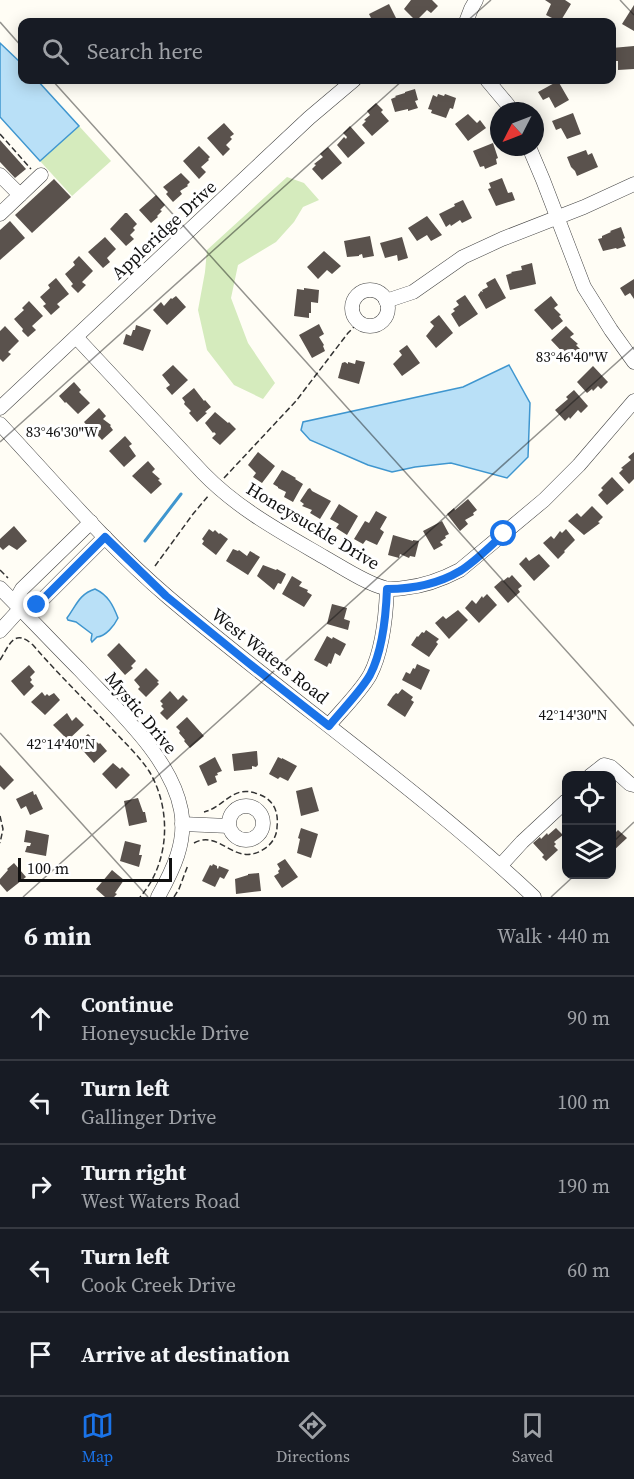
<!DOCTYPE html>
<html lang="en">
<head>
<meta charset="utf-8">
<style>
	:root { --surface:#171b24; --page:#20242c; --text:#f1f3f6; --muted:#9ea1a6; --line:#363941; --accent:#1a73e8 }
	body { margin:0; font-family:"Source Serif 4",serif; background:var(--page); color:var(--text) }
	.controls { position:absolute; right:18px; bottom:18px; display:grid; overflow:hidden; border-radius:12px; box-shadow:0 3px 15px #0003 }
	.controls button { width:54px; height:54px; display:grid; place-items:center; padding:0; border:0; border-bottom:2px solid var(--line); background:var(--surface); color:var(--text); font:30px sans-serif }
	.compass { position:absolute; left:490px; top:102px; width:54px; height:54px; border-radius:50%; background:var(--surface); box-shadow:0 3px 15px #0003; rotate:228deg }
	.scale { position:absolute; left:18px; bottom:15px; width:154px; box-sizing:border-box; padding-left:6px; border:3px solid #111; border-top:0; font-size:16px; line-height:21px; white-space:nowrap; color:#111; -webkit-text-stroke:4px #fff; paint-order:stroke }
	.stop { position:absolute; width:18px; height:18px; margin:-14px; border:4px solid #1a73e8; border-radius:50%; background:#fff }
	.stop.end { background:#1a73e8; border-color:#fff; box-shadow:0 2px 6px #0008 }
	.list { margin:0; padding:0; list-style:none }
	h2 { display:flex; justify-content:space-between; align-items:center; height:78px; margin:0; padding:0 24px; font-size:26px }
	h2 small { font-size:20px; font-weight:400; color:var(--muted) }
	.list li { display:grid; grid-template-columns:39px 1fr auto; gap:18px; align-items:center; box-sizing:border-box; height:84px; padding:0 24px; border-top:2px solid var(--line) }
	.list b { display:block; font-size:22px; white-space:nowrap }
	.list p { margin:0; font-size:20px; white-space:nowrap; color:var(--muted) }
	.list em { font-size:20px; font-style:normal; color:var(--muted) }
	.icon { flex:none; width:33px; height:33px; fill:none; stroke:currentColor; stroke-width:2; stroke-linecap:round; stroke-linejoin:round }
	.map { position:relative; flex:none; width:634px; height:897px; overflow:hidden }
	.search { position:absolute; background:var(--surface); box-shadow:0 3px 15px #0003; left:18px; right:18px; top:18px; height:66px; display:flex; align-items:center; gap:15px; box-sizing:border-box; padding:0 21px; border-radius:12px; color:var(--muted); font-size:22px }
	.sheet { height:498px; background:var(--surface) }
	nav { display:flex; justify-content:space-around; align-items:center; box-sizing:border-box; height:84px; border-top:2px solid var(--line); background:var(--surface); font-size:16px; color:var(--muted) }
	nav a { display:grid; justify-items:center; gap:3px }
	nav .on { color:var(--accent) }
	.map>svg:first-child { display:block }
	.green { fill:#d5ebbd }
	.water { fill:#b9e0f7; stroke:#3f96cf; stroke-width:1.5 }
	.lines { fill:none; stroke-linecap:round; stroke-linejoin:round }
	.stream { stroke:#3f96cf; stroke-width:3 }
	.building { fill:#5a524d }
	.minor-casing { stroke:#444; stroke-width:15 }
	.path { stroke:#333; stroke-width:1.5; stroke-dasharray:6 3; stroke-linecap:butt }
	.minor { stroke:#fff; stroke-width:14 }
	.route { stroke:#1a73e8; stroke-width:8 }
	.ticks { fill:none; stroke:#111; stroke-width:1.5; stroke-opacity:0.45 }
	.labels { text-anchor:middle; stroke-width:6; stroke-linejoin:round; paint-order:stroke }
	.street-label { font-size:18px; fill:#111; stroke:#fff }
	.ticks-label { font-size:15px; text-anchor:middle; fill:#111; stroke:#fff; stroke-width:6; stroke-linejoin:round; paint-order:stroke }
</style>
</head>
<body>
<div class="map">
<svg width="634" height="897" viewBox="0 0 634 897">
	<rect width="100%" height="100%" fill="#fffdf5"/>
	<g class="green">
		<polygon points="79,126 111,161 72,196 40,161"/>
		<polygon points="287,177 304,183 319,200 303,207 294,222 276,242 238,265 231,298 248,343 275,383 263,399 234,385 207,350 198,310 205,272 207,250"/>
	</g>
	<g class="water">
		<polygon points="0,43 22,64 22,80 37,80 79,126 40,161 0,117"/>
		<polygon points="509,365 530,403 528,457 507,478 451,463 415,467 392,472 368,465 310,440 301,430 303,422 463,387"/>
		<path d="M95,589C108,595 113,605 118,618C114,626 106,636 97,637L92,642L91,640L92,634L76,622L68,620L67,618C76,606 79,594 95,589Z"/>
	</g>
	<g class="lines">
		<polyline class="stream" points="145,541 181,494"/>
	</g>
	<g class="building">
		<polygon points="411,0 432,0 438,6 431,13 427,10 416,21 404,9"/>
		<polygon points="545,0 565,0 571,4 560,22 546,15 551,4"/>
		<polygon points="389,4 398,22 373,22 369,14"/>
		<polygon points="634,5 634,31 622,24"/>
		<polygon points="634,46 634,69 618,70 618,61 612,61 612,48"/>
		<polygon points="558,81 569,100 555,108 549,97 543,100 538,92"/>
		<polygon points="415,89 418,100 415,101 418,108 408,111 408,109 395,112 391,99 396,97 395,96 405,93 405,92"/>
		<polygon points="438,94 444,96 445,94 456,98 453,109 450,108 446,118 431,113 432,110 428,109 433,95 437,97"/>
		<polygon points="376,103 383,110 381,112 389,121 372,136 362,125 366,121 364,120 370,115 367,111"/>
		<polygon points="573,113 581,134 567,139 561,128 556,130 552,121"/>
		<polygon points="468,114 477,123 480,120 486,128 468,141 455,124"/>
		<polygon points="224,123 234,134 230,137 232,139 226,145 230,149 223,156 207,138"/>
		<polygon points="350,126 365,143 348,158 337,145 344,137 346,139 347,137 343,133"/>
		<polygon points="0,140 26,169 15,178 0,162"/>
		<polygon points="493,143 498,158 496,159 497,164 485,169 484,166 480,167 473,151"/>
		<polygon points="199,146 210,157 208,159 209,160 201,167 206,172 199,179 183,161"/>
		<polygon points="328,147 342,163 322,180 312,169 316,165 314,164 323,157 320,154"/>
		<polygon points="586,150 588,155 592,153 598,167 577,176 575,171 571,167 567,157"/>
		<polygon points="181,173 190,182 187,185 188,186 180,191 182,194 173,202 166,194 168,192 163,187"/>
		<polygon points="502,178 508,193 512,192 515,200 496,206 488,189 491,188 489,183"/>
		<polygon points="54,179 71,197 32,233 15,215"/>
		<polygon points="156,195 165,205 160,210 162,211 157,216 158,217 151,223 139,210"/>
		<polygon points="463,200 472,218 462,223 460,220 451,226 450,224 446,227 439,214 455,206 454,204"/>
		<polygon points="125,213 127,213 137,224 133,228 135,230 130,235 134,239 126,246 110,229"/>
		<polygon points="427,216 442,235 431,241 427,235 417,241 408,228"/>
		<polygon points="10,221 25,238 0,260 0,230"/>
		<polygon points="621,227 625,238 623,239 626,246 617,249 616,248 603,251 598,239 602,238 602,236 611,232 610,231"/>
		<polygon points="370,236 374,256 363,258 362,254 359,255 359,256 347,257 344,241"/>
		<polygon points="105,237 116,249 107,258 110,262 103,268 88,252"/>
		<polygon points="402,237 408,258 398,261 397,255 385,258 380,243"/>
		<polygon points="324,251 341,266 332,274 327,270 318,279 307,267"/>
		<polygon points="79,256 93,271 82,282 86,285 78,293 71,286 73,284 65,274 75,265 73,262"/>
		<polygon points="532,263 536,284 510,290 506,275 512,273 511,272 522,270 521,266"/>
		<polygon points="56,278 69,294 57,304 60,307 51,315 43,306 46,304 40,297 50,288 48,285"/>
		<polygon points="495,278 506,298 486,309 478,295 481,291 483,292 482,290 488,287 486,283"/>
		<polygon points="634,279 634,299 630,293 625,296 620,288"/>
		<polygon points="304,288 319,290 318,303 311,302 311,313 309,313 309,318 294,316 297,289 304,290"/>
		<polygon points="465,295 478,314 459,327 451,314 455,311 453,309 459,305 456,301"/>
		<polygon points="176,296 186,307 167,325 153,310 161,302 164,306 171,298 172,299"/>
		<polygon points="551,296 558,305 554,308 561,315 559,316 563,321 552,330 534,310"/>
		<polygon points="29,301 43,316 32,326 36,330 28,337 22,331 23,329 14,319 24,310 22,308"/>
		<polygon points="439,315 453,333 436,348 426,336 434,326 430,322"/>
		<polygon points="319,324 324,334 319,337 324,345 323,346 325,351 312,358 299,335"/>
		<polygon points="136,325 151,330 143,351 123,344 126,334 131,336 133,330 135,330"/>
		<polygon points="5,326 19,341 8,352 11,354 3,362 0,359 0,331"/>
		<polygon points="566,326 574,334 570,337 578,344 576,345 580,349 569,359 551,340"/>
		<polygon points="407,345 420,363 402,376 393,364 402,355 399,351"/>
		<polygon points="356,360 365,362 359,384 338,378 342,363 345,362 348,364 348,362 355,364"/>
		<polygon points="173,365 188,380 172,395 166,388 170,385 162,375"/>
		<polygon points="593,366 608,382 601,389 598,386 593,391 592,389 587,393 577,382"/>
		<polygon points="74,382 81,390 79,392 90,403 78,414 66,402 65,403 59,396"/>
		<polygon points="194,388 204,401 205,400 211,407 205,412 207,413 197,422 189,413 191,411 184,404 185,402 182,398"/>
		<polygon points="574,390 588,406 581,413 578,410 570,419 569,417 565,421 555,410 568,399 566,397"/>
		<polygon points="99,408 106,416 103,419 111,425 110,426 113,430 102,440 91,428 90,429 84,422"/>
		<polygon points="215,412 228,423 229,422 236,429 220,445 212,438 216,434 214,432 213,433 205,423"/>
		<polygon points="125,436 132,444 129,446 136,456 124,467 109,451"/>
		<polygon points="258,452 275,466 262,483 253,477 256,473 248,465"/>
		<polygon points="634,452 634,479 629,484 619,473 623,469 621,468 631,460 628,457"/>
		<polygon points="148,461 155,469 152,472 160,479 158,480 162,484 151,494 132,476"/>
		<polygon points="282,470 296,478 295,479 303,484 293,502 284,497 286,492 278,488 278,487 273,484"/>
		<polygon points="612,477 624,490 607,505 598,495 603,490 601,488"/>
		<polygon points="310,488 312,491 331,501 320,519 310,513 312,510 302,506 304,504 300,501 308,489"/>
		<polygon points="468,499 477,510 473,513 474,515 465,520 468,524 460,531 447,514 454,508 455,510"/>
		<polygon points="339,504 358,516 347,535 336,528 339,524 330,519"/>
		<polygon points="592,506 603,517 598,522 600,523 584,535 568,521 577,513 581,517"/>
		<polygon points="376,511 387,517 380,529 384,532 377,545 366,540 363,544 354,539 365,521 369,523"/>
		<polygon points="442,521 449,534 445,536 446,538 440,542 443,545 434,550 423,531"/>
		<polygon points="14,526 27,541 17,550 9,545 3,550 0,547 0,539"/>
		<polygon points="209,529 213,532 215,530 219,534 220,533 228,539 216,555 202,544 204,541 202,539"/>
		<polygon points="566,529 575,540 564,551 565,552 558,559 543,543 551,536 554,539 560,531 562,533"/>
		<polygon points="393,535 413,541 413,540 419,541 415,557 410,556 409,558 400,554 399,558 388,555"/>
		<polygon points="233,549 238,551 239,550 247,556 250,551 260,557 248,575 226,561"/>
		<polygon points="539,554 550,566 534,581 519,564 526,557 529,561"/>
		<polygon points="263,565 276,570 277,569 286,574 281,584 278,583 274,590 257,576"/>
		<polygon points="512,575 522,586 518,589 520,592 508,603 494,587 502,580 503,581 508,577 509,578"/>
		<polygon points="292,576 302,582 299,586 308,590 307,592 312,595 304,607 282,594"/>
		<polygon points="487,594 497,605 479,623 465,608 472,600 476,604 482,596 483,598"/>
		<polygon points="332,604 347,608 344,619 350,621 348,630 327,624"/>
		<polygon points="458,610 468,620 449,639 435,623 443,616 446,619"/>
		<polygon points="426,630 439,639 436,642 438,644 429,657 411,645 417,636 418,637 422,632 424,633"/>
		<polygon points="327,636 332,639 333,637 346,644 340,656 335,653 331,664 329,663 327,667 314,660"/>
		<polygon points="119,643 136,661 131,666 133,668 125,675 107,655"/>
		<polygon points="417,664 430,670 421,690 402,680 406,672 410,674 413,668 415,669"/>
		<polygon points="29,665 35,672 30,677 32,680 30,682 34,686 24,696 11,681"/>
		<polygon points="146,668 159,681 157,682 159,684 146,697 138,689 140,687 134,680"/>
		<polygon points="402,689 413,697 411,700 414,702 405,717 387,705 393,696 396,693 398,694"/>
		<polygon points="170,691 178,700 183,695 188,700 167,720 160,713 164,709 161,706 163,704 160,701"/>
		<polygon points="42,692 45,696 47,694 49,696 54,693 60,700 45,715 31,702"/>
		<polygon points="67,713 72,721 76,717 84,725 68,740 53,725"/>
		<polygon points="187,717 204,736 190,748 184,741 185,740 179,733 180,731 176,727"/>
		<polygon points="88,734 99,744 100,743 107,751 94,763 77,744"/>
		<polygon points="257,751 258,765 256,767 252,766 252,769 234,771 232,754"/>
		<polygon points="215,757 222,771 217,773 218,775 215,776 217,782 208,786 199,766"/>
		<polygon points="278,757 282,759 282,758 297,766 288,781 280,777 278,779 269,774"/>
		<polygon points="113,763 120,769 122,767 130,775 116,789 102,774"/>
		<polygon points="0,765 14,780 4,790 0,786"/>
		<polygon points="312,787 319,811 301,816 296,791"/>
		<polygon points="33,791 34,795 36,794 43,809 30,815 26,806 21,809 16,799"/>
		<polygon points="138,798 143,812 145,812 147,822 129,826 124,801"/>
		<polygon points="301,828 318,834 311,858 297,853 300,839 298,838"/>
		<polygon points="556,828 563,835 554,842 556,844 554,846 558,850 546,861 542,857 544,855 533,843 540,837 541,839 547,833 548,835"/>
		<polygon points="26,830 49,835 46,856 25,852 27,846 30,846 31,843 24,842"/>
		<polygon points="618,830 627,838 612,852 612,836"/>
		<polygon points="125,841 141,845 139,855 142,855 139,867 120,861"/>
		<polygon points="285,859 298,877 282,888 274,876 279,873 278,871 280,869 277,864"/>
		<polygon points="14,863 26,877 7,892 0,884 0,879 8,870 7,869"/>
		<polygon points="213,864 217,866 217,868 218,869 219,866 229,870 224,879 220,877 215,887 202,881 210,865 212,866"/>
		<polygon points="112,870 124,880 115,893 117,894 114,897 105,897 96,889"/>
		<polygon points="259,873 261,891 236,894 235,879 248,875 248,874"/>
	</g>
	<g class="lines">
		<g class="minor-casing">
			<g id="minor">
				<polyline points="466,22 471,9 476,0"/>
				<polyline points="487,80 508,105 511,111"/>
				<polyline points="529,147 543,180 584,287 611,330 634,362"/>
				<polyline points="0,175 20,195 0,214"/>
				<polyline points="20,195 41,175"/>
				<circle cx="370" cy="308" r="18"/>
				<polyline points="386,301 413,292 463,257 502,239 584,207 634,184"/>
				<path d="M76,337L203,473C238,509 281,532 324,557C340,566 367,584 385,588C391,590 398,589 404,588C425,586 441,580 460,570L544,500L579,465L634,401"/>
				<polyline points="0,408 309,118 354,80"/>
				<path d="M0,424C54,482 108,546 168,597C288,699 419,789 534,897"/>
				<path d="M0,588C27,615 53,643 80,670C116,709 171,757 181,810C187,842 173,870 158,897"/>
				<polyline points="20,609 18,596 22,589 91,522"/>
				<polyline points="0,631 20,609 30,609 37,605 105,537"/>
				<path d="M329,725C341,711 361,691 370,675C382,652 386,615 387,589"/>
				<polyline points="590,776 604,765 611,767 630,784 634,785"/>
				<circle cx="246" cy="823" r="17"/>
				<polyline points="182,824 229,826"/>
				<polyline points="501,865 522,842 566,801"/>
			</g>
		</g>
		<g class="path">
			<polyline points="0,134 31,169"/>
			<polyline points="224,478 296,401 348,333 359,322"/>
			<polyline points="155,566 193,514 209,495"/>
			<polyline points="0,570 8,578"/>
			<path d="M0,660C10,644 14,628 33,645C58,674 86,701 112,729C125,743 139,756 149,771C172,809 170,863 140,897"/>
			<polyline points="0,816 3,829 0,843"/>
			<path d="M194,843C221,828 235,871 267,847C273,842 277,835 277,827C278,819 277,811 273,805C269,799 264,796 258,794C232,784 225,807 204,812"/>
			<polyline points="174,897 179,889 188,865"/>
		</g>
		<use href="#minor" class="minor"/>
	</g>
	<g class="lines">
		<path class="route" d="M37,605L105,537L166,596L246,661L329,726C341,711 361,691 370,675C382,652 386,615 387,589C412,589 438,584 460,571C476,561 490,546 504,534"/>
	</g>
	<path class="ticks" d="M620,0L634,15M0,22L22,47M466,22L491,0M52,80L634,726M0,442L403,80M0,733L148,897M612,843L634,822M23,897L634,347M551,897L576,874"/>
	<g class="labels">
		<g class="street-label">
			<text transform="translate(164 230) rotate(-43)" y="6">Appleridge Drive</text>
			<text transform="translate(313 526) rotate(31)" y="6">Honeysuckle Drive</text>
			<text transform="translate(270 656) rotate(38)" y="6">West Waters Road</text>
			<text transform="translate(141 713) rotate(50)" y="6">Mystic Drive</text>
		</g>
	</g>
	<g class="ticks-label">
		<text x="572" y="362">83°46'40"W</text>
		<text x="62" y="437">83°46'30"W</text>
		<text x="573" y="720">42°14'30"N</text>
		<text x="61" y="749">42°14'40"N</text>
	</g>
</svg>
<div class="controls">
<button><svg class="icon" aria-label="locate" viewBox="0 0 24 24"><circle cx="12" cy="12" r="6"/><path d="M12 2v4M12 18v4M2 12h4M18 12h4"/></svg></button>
<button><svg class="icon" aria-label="layers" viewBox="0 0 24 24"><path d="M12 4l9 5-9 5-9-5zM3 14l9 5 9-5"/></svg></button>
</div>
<svg class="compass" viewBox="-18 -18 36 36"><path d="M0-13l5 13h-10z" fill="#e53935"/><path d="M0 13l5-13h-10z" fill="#9ea1a6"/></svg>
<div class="scale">100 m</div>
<div class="stop" style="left:504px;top:534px"></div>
<div class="stop end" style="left:37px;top:605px"></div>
<div class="search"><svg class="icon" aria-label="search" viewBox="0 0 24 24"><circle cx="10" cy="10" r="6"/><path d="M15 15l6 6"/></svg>Search here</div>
</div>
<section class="sheet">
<h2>6 min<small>Walk · 440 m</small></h2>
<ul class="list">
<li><svg class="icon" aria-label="ahead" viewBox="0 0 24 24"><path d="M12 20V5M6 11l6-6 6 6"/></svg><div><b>Continue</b><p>Honeysuckle Drive</p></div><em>90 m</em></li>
<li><svg class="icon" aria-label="left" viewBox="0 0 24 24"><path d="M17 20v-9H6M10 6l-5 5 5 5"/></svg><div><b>Turn left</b><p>Gallinger Drive</p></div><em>100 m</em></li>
<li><svg class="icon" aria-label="right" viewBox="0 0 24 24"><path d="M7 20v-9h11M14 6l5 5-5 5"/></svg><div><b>Turn right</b><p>West Waters Road</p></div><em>190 m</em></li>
<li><svg class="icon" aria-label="left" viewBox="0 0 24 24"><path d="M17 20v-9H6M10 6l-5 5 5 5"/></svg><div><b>Turn left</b><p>Cook Creek Drive</p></div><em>60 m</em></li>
<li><svg class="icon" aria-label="arrive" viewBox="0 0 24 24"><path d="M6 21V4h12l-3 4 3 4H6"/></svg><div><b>Arrive at destination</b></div></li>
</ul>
</section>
<nav>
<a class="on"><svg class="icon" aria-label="map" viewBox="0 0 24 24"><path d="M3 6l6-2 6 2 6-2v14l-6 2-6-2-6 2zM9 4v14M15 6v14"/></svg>Map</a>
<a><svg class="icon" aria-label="directions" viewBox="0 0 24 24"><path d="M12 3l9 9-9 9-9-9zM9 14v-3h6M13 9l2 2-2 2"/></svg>Directions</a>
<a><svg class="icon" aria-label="saved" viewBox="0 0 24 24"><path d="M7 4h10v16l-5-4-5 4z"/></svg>Saved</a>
</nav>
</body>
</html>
